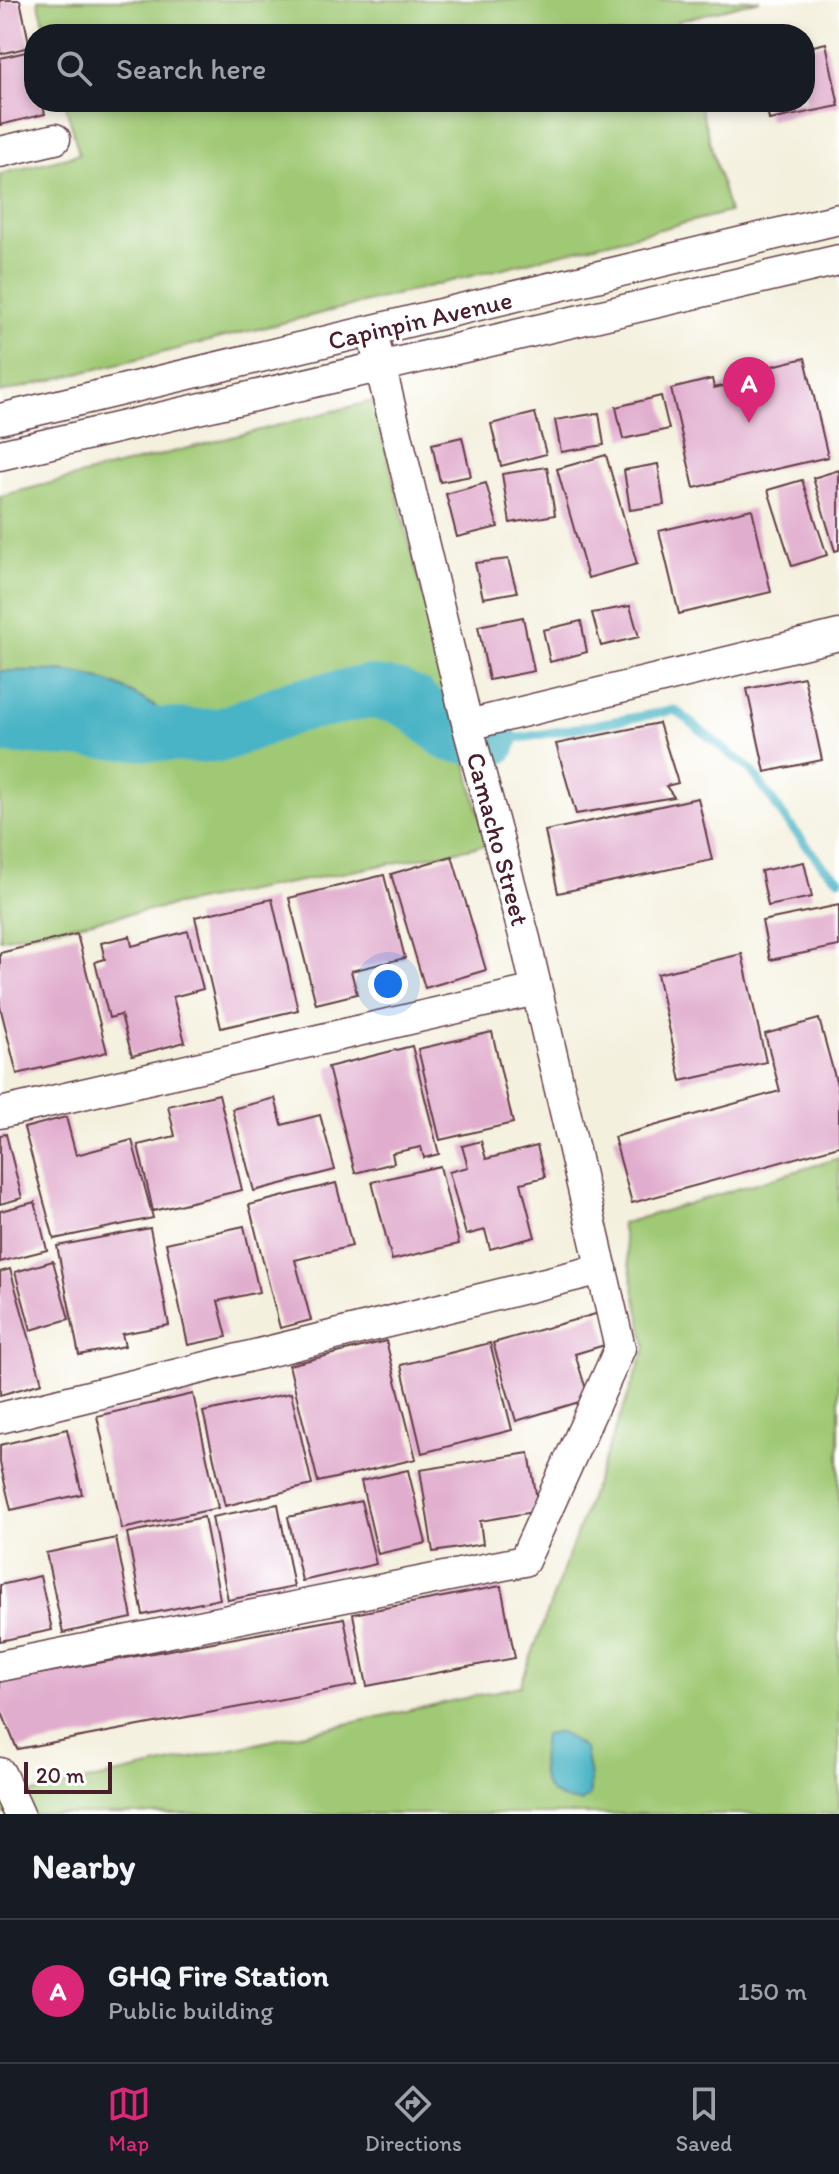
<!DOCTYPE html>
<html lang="en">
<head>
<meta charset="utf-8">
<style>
	:root { --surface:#171b24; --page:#242831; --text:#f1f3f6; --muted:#9ea1a6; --line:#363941; --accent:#db2777 }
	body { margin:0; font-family:Itim,sans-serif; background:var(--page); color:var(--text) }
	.scale { position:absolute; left:24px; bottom:20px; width:88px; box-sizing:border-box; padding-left:8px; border:4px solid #4a1f2b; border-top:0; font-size:22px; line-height:28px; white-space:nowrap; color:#4a1f2b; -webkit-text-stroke:6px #fff; paint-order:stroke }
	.you { position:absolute; left:388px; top:984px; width:28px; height:28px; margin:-20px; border:6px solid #fff; border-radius:50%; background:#1a73e8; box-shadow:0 0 0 12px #1a73e833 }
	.badge { display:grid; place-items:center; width:52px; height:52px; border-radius:50%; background:var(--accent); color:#fff; font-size:26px; font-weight:700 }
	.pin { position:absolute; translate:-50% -66px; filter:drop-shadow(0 2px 4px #0008) }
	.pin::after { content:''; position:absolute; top:42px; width:28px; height:24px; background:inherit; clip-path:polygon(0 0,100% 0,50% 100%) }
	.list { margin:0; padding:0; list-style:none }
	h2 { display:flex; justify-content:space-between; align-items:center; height:104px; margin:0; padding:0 32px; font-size:34px }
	h2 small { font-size:26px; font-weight:400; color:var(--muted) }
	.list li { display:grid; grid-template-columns:52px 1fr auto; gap:24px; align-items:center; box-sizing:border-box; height:144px; padding:0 32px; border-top:2px solid var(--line) }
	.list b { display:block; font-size:30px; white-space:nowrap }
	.list p { margin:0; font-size:26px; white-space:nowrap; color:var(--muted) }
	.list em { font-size:26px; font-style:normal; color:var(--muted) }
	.icon { flex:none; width:44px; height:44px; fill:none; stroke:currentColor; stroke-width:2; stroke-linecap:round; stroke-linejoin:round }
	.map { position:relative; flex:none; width:839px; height:1814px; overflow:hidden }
	.search { position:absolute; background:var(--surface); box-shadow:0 4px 12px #0003; left:24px; right:24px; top:24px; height:88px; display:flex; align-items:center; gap:20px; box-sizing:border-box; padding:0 28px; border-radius:32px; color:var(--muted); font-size:30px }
	.sheet { height:248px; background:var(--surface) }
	nav { display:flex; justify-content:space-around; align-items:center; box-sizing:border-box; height:112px; border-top:2px solid var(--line); background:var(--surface); font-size:22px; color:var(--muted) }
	nav a { display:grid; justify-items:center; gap:4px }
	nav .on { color:var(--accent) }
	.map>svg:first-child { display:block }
	.green { fill:#a0c974; stroke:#757450; stroke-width:2 }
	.water { fill:#48b4c5; stroke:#496a78; stroke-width:2 }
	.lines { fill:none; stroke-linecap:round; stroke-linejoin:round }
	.stream { stroke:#48b4c5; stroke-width:9 }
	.river { stroke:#48b4c5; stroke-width:54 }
	.building { fill:#e1adce }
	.minor-casing { stroke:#643e46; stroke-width:33 }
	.minor { stroke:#fff; stroke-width:30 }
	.labels { text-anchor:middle; stroke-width:6; stroke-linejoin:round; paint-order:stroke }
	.street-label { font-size:26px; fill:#4a1f2b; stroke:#fff }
</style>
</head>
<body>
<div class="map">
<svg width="839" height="1814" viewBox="0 0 839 1814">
	<rect width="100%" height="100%" fill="#fff"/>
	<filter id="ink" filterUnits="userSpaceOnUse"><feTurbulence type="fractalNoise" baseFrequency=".0125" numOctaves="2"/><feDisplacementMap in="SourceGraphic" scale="16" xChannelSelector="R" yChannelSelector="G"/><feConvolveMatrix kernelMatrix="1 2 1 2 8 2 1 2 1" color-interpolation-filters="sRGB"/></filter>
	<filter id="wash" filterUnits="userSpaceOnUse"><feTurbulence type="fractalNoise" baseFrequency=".006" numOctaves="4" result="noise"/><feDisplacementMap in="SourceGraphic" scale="32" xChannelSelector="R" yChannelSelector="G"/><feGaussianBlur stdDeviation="1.8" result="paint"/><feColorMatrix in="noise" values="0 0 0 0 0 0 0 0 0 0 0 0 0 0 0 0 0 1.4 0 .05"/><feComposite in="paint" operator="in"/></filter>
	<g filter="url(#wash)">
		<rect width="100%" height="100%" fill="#f4f0de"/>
		<g class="green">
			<polygon points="38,0 760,0 678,21 681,34 47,34"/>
			<polygon points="65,102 699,102 729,212 0,393 0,174 79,154"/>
			<polygon points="373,401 487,845 0,939 0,496"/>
			<polygon points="839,1158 839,1814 0,1814 0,1800 520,1686 646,1347 621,1224"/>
		</g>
		<g class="water">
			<path d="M0,671C27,671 54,669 81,674C116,680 157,706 185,728L0,720Z"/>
			<path d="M560,1732L585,1749L590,1777V1795L581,1802C536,1799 539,1772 544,1735Z"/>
		</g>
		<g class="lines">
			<polyline class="stream" points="491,740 527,737 675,710 752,771 786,820 824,867 839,879"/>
			<polyline class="river" points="0,727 196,736 221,735 295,706 367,692 396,696 414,704 451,735 491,740"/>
		</g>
		<g id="blocks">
			<g class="building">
				<polygon points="0,0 20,0 30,47 0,54"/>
				<polygon points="826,43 839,106 769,120 766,102 805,102 805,48"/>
				<polygon points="30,51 34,67 34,102 42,102 45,114 0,125 0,58"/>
				<polygon points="805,358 828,457 694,488 671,389 712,379 714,388 774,374 772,366"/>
				<polygon points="661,396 669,429 623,439 616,407"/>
				<polygon points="535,413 546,454 501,466 491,424"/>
				<polygon points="599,413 604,445 561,452 555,420"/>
				<polygon points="462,437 471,476 440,482 432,444"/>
				<polygon points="606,455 637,564 588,578 557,469"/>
				<polygon points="658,464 664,505 630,510 624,470"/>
				<polygon points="547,467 555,515 510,523 502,474"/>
				<polygon points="839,470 839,550 835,551 813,478"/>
				<polygon points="802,480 827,555 792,566 768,490"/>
				<polygon points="486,483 498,527 457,537 446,494"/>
				<polygon points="752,509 771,592 679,614 659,531"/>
				<polygon points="508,559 517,592 483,598 475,563"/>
				<polygon points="630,606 639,637 601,646 592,613"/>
				<polygon points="523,617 534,671 489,680 478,626"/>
				<polygon points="581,621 587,652 550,662 543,630"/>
				<polygon points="804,677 822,760 765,772 747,689"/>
				<polygon points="659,723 678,783 666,786 674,797 576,814 556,744"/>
				<polygon points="698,798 712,860 558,893 545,831"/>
				<polygon points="452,856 486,970 425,988 391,874"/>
				<polygon points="804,862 812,897 768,906 761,871"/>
				<polygon points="384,875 405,958 351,971 357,994 316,1004 289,898"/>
				<polygon points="272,899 298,1010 221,1028 195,917"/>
				<polygon points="839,905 839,946 770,960 762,921"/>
				<polygon points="188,931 203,989 173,997 185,1042 132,1056 121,1015 109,1018 95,962 105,959 101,943 130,936 132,946"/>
				<polygon points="77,934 107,1052 17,1074 0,1006 0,953"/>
				<polygon points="742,954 766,1062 681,1081 657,974"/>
				<polygon points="819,1019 839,1092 839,1146 632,1203 614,1137 780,1091 765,1034"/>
				<polygon points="492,1032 513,1123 440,1140 418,1049"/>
				<polygon points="412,1046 439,1154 424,1158 421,1147 392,1153 394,1163 355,1173 328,1067"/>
				<polygon points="219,1094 242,1190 153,1211 138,1145 175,1136 168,1106"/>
				<polygon points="275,1098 282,1125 320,1115 335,1170 254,1191 232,1109"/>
				<polygon points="66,1117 76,1155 132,1140 153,1218 54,1239 24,1128"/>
				<polygon points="6,1134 22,1198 0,1204 0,1135"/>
				<polygon points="481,1141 486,1159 537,1146 545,1177 521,1183 535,1237 490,1249 485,1230 466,1235 449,1172 468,1167 462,1146"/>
				<polygon points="440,1166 459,1244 392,1260 372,1182"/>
				<polygon points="336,1183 352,1246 295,1260 311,1320 280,1328 249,1205"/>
				<polygon points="35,1202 47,1250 0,1262 0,1211"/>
				<polygon points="244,1226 259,1292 218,1301 227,1337 188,1345 166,1243"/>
				<polygon points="150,1228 169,1325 122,1334 125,1346 79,1355 57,1246"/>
				<polygon points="53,1261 69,1319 31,1330 15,1272"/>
				<polygon points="10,1269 42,1383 0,1395 0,1272"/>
				<polygon points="599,1313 608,1344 575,1354 589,1399 516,1421 493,1343"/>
				<polygon points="386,1341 416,1459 318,1482 289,1365"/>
				<polygon points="490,1343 512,1430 422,1453 401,1365"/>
				<polygon points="291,1393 312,1485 225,1506 203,1412"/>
				<polygon points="193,1394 218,1508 122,1529 97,1416"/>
				<polygon points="67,1429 82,1494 11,1510 0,1463 0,1445"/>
				<polygon points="529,1453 539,1511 480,1521 483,1544 433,1552 420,1470"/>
				<polygon points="408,1470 426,1543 378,1554 361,1481"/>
				<polygon points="361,1501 376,1564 302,1581 288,1517"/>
				<polygon points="278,1504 294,1587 228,1600 212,1517"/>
				<polygon points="204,1517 220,1599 143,1615 127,1533"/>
				<polygon points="116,1538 132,1618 63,1633 46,1553"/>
				<polygon points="40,1576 52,1630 0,1641 0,1585"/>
				<polygon points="501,1586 515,1658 367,1686 353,1614"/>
				<polygon points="344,1618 357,1685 17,1749 0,1708 0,1681"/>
			</g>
		</g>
	</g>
	<g filter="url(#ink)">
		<use href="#blocks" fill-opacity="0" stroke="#643e46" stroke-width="2"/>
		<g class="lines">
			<g class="minor-casing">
				<g id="minor">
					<polyline points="0,152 55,139"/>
					<polyline points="0,419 839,219"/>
					<polyline points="0,455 839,260"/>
					<polyline points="468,725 839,635"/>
					<polyline points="0,1113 536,990"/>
					<polyline points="0,1418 602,1269"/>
					<polyline points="0,1666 524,1561 620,1348 525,939 469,731 372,332"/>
					<polyline points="0,1773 19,1814"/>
				</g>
			</g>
			<use href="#minor" class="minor"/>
		</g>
	</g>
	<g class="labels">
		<g class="street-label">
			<text transform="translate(420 320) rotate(-13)" y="9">Capinpin Avenue</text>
			<text transform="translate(498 839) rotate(75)" y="9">Camacho Street</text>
		</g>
	</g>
</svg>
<div class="scale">20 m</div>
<div class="you"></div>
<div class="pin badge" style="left:749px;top:423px">A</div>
<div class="search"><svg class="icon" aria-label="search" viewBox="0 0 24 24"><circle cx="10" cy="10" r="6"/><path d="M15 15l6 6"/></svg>Search here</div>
</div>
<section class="sheet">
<h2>Nearby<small></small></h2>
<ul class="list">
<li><span class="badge">A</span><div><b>GHQ Fire Station</b><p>Public building</p></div><em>150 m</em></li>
</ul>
</section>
<nav>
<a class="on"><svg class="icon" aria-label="map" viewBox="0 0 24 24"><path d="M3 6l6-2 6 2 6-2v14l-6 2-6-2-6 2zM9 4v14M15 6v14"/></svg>Map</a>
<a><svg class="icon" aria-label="directions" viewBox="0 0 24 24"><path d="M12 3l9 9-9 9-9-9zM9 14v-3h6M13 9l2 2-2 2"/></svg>Directions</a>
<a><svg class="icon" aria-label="saved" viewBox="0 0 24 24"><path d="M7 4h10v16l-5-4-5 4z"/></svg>Saved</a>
</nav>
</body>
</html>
